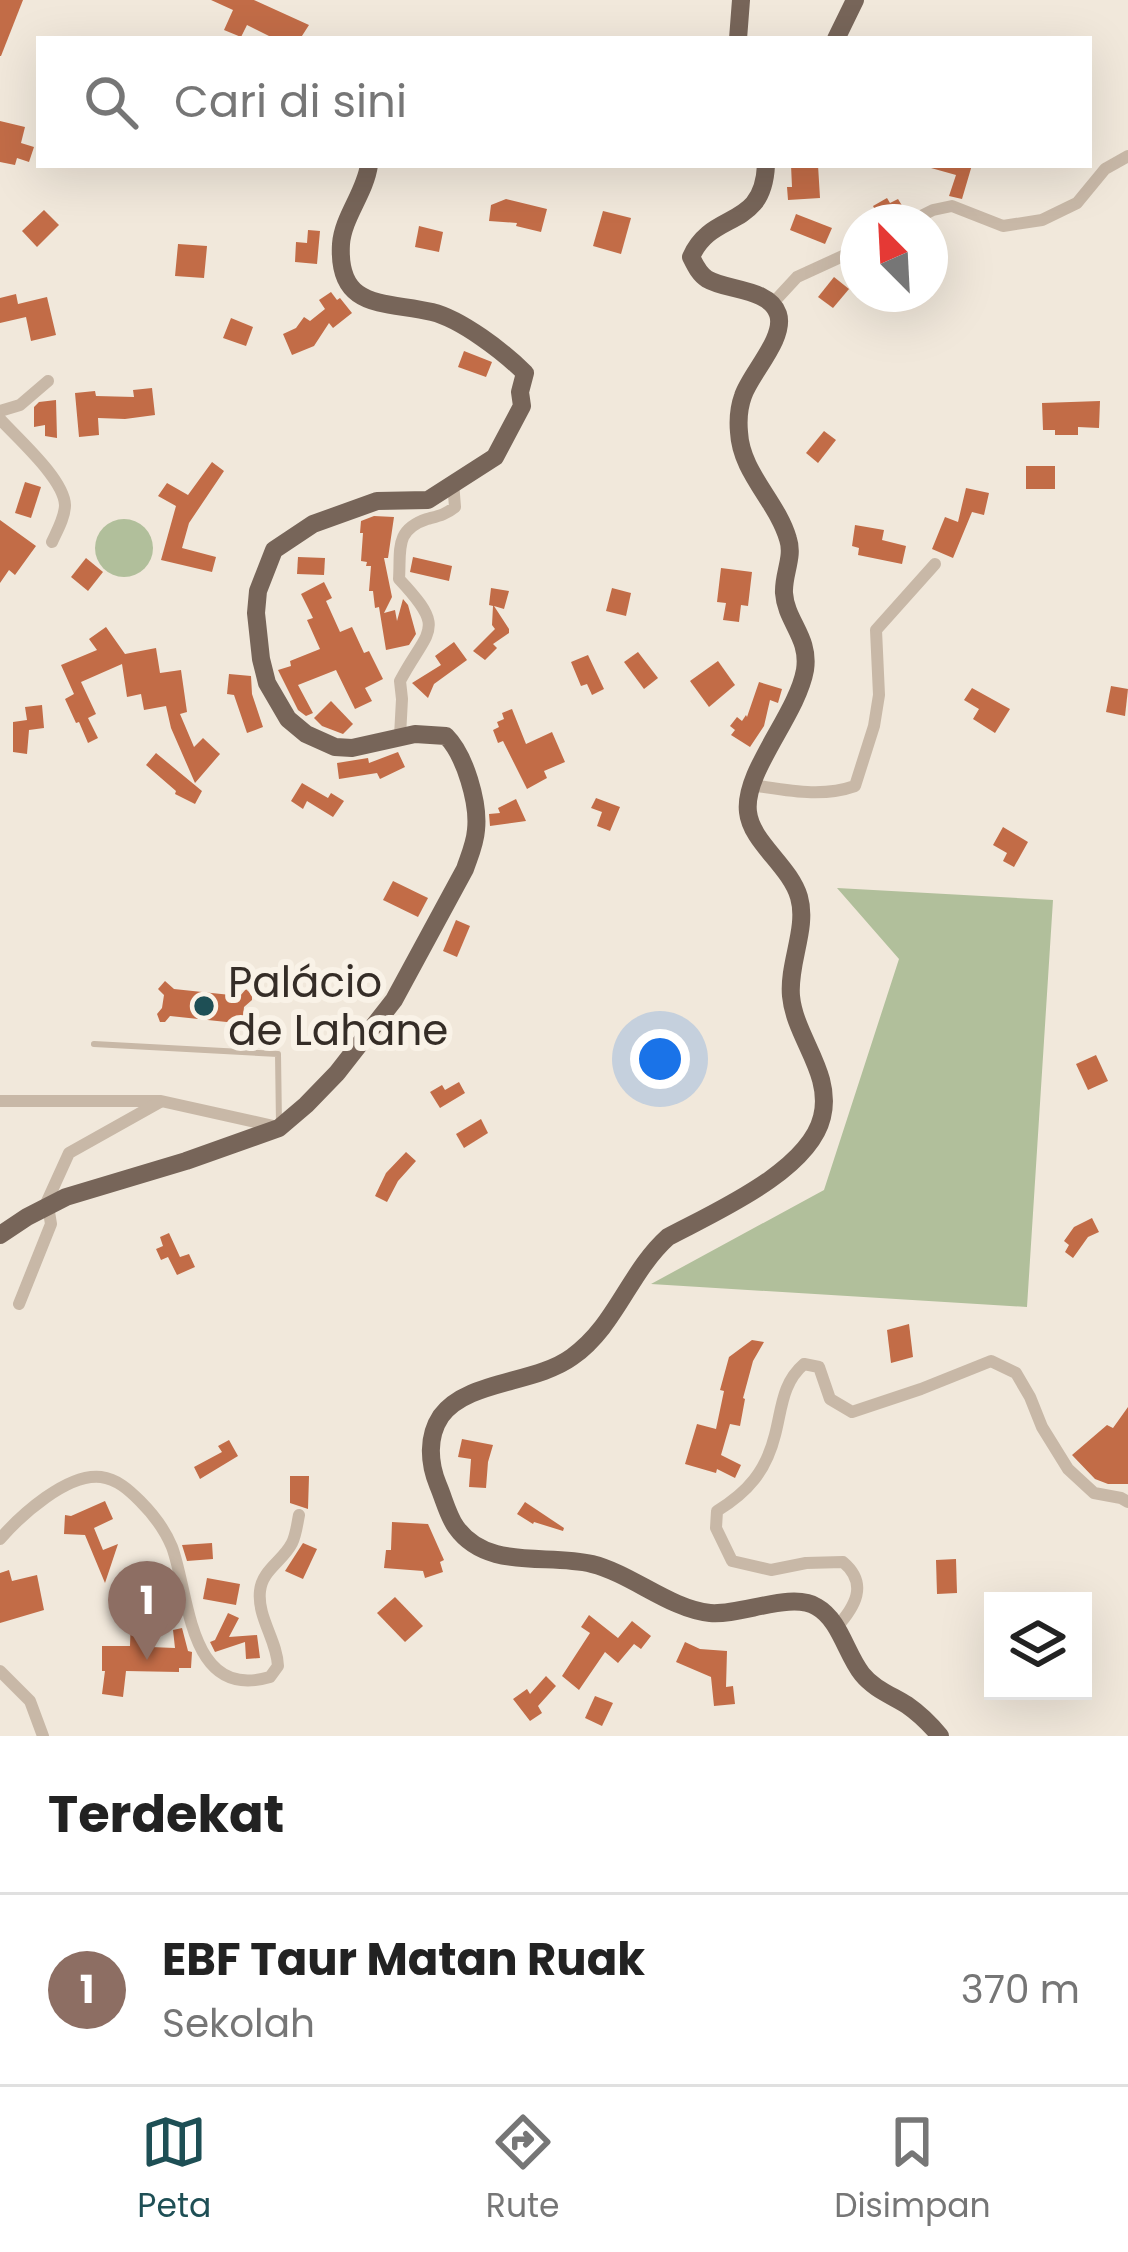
<!DOCTYPE html>
<html lang="id">
<head>
<meta charset="utf-8">
<style>
	:root { --surface:#fff; --page:#f2f2f2; --text:#222; --muted:#767676; --line:#e0e0e0; --accent:#1e4f55 }
	body { margin:0; font-family:Poppins,sans-serif; background:var(--page); color:var(--text) }
	.controls { position:absolute; right:36px; bottom:36px; display:grid; overflow:hidden; border-radius:0px; box-shadow:0 12px 48px #0002 }
	.controls button { width:108px; height:108px; display:grid; place-items:center; padding:0; border:0; border-bottom:3px solid var(--line); background:var(--surface); color:var(--text); font:60px sans-serif }
	.compass { position:absolute; left:840px; top:204px; width:108px; height:108px; border-radius:50%; background:var(--surface); box-shadow:0 12px 48px #0002; rotate:336deg }
	.you { position:absolute; left:660px; top:1059px; width:42px; height:42px; margin:-30px; border:9px solid #fff; border-radius:50%; background:#1a73e8; box-shadow:0 0 0 18px #1a73e833 }
	.badge { display:grid; place-items:center; width:78px; height:78px; border-radius:50%; background:var(--accent); color:#fff; font-size:39px; font-weight:700 }
	.pin { position:absolute; translate:-50% -99px; filter:drop-shadow(0 3px 6px #0008) }
	.pin::after { content:''; position:absolute; top:63px; width:42px; height:36px; background:inherit; clip-path:polygon(0 0,100% 0,50% 100%) }
	.list { margin:0; padding:0; list-style:none }
	h2 { display:flex; justify-content:space-between; align-items:center; height:156px; margin:0; padding:0 48px; font-size:51px }
	h2 small { font-size:39px; font-weight:400; color:var(--muted) }
	.list li { display:grid; grid-template-columns:78px 1fr auto; gap:36px; align-items:center; box-sizing:border-box; height:192px; padding:0 48px; border-top:3px solid var(--line) }
	.list b { display:block; font-size:45px; white-space:nowrap }
	.list p { margin:0; font-size:39px; white-space:nowrap; color:var(--muted) }
	.list em { font-size:39px; font-style:normal; color:var(--muted) }
	.icon { flex:none; width:66px; height:66px; fill:none; stroke:currentColor; stroke-width:2; stroke-linecap:round; stroke-linejoin:round }
	.map { position:relative; flex:none; width:1128px; height:1736px; overflow:hidden }
	.search { position:absolute; background:var(--surface); box-shadow:0 12px 48px #0002; left:36px; right:36px; top:36px; height:132px; display:flex; align-items:center; gap:30px; box-sizing:border-box; padding:0 42px; border-radius:0px; color:var(--muted); font-size:45px }
	.sheet { height:348px; background:var(--surface) }
	nav { display:flex; justify-content:space-around; align-items:center; box-sizing:border-box; height:168px; border-top:3px solid var(--line); background:var(--surface); font-size:33px; color:var(--muted) }
	nav a { display:grid; justify-items:center; gap:6px }
	nav .on { color:var(--accent) }
	.map>svg:first-child { display:block }
	.green { fill:#b1bf9b }
	.building { fill:#c26c47 }
	.lines { fill:none; stroke-linecap:round; stroke-linejoin:round }
	.lane { stroke:#c8b8a7; stroke-width:6 }
	.street { stroke:#c8b8a7; stroke-width:12 }
	.primary { stroke:#776559; stroke-width:18 }
	.poi-dot { fill:#1e4f55; stroke:#f9f2e7; stroke-width:4.5 }
	.labels { text-anchor:middle; stroke-width:12; stroke-linejoin:round; paint-order:stroke }
	.poi-label { font-size:42px; fill:#352d27; stroke:#f9f2e7; text-anchor:start }
</style>
</head>
<body>
<div class="map">
<svg width="1128" height="1736" viewBox="0 0 1128 1736">
	<rect width="100%" height="100%" fill="#f1e8db"/>
	<g class="green">
		<circle cx="124" cy="548" r="29"/>
		<polygon points="837,888 1053,900 1027,1307 651,1284 824,1190 899,959"/>
	</g>
	<g class="building">
		<polygon points="0,0 23,0 1,56 0,56"/>
		<polygon points="211,0 254,0 309,25 300,39 275,39 247,25 241,37 224,30 233,10"/>
		<polygon points="0,121 25,127 21,143 34,147 29,162 17,158 15,165 0,162"/>
		<polygon points="791,165 818,165 820,198 788,200 787,187 792,187"/>
		<polygon points="931,165 972,165 962,199 949,196 956,175 931,168"/>
		<polygon points="887,198 890,203 898,199 906,212 890,222 882,222 873,206"/>
		<polygon points="506,199 547,209 541,232 516,226 517,223 489,221 491,205"/>
		<polygon points="44,210 59,225 37,247 22,231"/>
		<polygon points="603,211 631,218 621,254 593,246"/>
		<polygon points="796,214 832,228 825,244 790,230"/>
		<polygon points="419,226 443,232 439,252 415,247"/>
		<polygon points="308,230 320,231 317,264 295,262 296,242 307,243"/>
		<polygon points="178,244 207,246 204,278 175,276"/>
		<polygon points="834,277 849,289 833,308 818,297"/>
		<polygon points="331,292 337,300 340,298 352,313 333,328 329,323 314,346 292,355 283,334 296,328 304,317 310,321 325,309 319,300"/>
		<polygon points="16,294 18,304 47,297 56,335 31,341 26,317 0,323 0,298"/>
		<polygon points="231,318 253,327 246,346 223,338"/>
		<polygon points="464,351 492,362 486,377 458,367"/>
		<polygon points="152,388 155,415 125,419 98,418 99,435 79,437 75,393 95,391 96,396 134,397 133,390"/>
		<polygon points="56,400 57,438 45,436 45,425 34,427 34,407 39,402"/>
		<polygon points="1100,401 1099,428 1078,427 1078,435 1055,435 1055,430 1043,430 1042,403"/>
		<polygon points="824,431 836,440 818,463 806,453"/>
		<polygon points="212,462 224,471 189,523 182,548 216,557 212,572 161,560 176,506 158,496 167,483 188,495"/>
		<rect x="1026" y="466" width="29" height="23"/>
		<polygon points="25,482 41,487 31,518 15,513"/>
		<polygon points="966,488 989,493 984,515 972,512 953,558 932,549 945,517 958,522"/>
		<polygon points="374,516 394,517 388,558 384,558 392,597 384,613 395,610 397,621 403,599 408,605 416,634 409,645 386,650 379,607 375,608 373,591 369,591 371,566 366,566 367,562 361,561 363,533 360,533 361,521"/>
		<polygon points="0,520 36,546 15,575 9,570 0,583"/>
		<polygon points="855,525 884,530 882,540 906,546 902,564 858,555 859,548 852,546"/>
		<polygon points="298,557 325,558 324,575 297,574"/>
		<polygon points="413,557 452,566 449,581 410,572"/>
		<polygon points="86,558 103,572 88,591 71,577"/>
		<polygon points="721,568 752,572 748,606 741,605 739,622 723,620 726,603 717,602"/>
		<polygon points="324,582 332,598 326,601 340,632 352,627 364,653 369,651 383,679 365,688 372,701 355,709 336,670 298,685 313,713 306,716 298,710 278,670 291,666 290,661 320,649 307,620 313,618 301,594"/>
		<polygon points="491,588 509,591 504,609 494,606 509,629 509,633 493,644 497,648 485,660 473,651 495,629 492,625 493,606 489,605"/>
		<polygon points="612,588 631,593 626,616 606,611"/>
		<polygon points="106,627 125,654 156,648 160,673 181,670 187,712 180,714 194,747 203,738 220,754 195,783 171,728 166,706 144,710 141,694 127,697 122,664 81,682 96,714 88,718 98,738 88,743 79,722 76,723 65,699 74,694 61,665 97,650 89,639"/>
		<polygon points="454,642 467,660 434,684 428,698 412,683 441,665 435,656"/>
		<polygon points="638,652 658,678 644,689 624,662"/>
		<polygon points="588,655 604,689 592,695 587,684 581,686 571,662"/>
		<polygon points="718,661 735,685 709,707 690,681"/>
		<polygon points="229,674 251,676 252,694 263,727 247,733 234,695 227,694"/>
		<polygon points="759,682 782,689 778,703 770,700 764,726 750,747 731,735 735,730 730,726 737,717 742,721 746,715 747,717"/>
		<polygon points="1111,686 1128,689 1125,716 1106,712"/>
		<polygon points="972,688 1010,709 995,733 973,719 979,709 964,700"/>
		<polygon points="331,701 353,724 343,734 322,726 314,718"/>
		<polygon points="42,705 44,728 29,730 27,754 13,752 13,722 27,720 25,707"/>
		<polygon points="512,709 526,744 552,732 565,762 544,771 547,778 527,789 503,741 498,743 493,730 499,727 497,722 504,719 502,713"/>
		<polygon points="398,752 405,767 380,779 377,773 339,779 337,763 368,758 369,763"/>
		<polygon points="156,753 202,791 195,804 175,794 176,791 146,765"/>
		<polygon points="302,783 328,798 331,793 344,801 333,817 307,801 303,809 291,801"/>
		<polygon points="596,798 620,807 610,831 597,826 602,812 591,808"/>
		<polygon points="516,799 526,821 490,826 489,814 500,813 498,808"/>
		<polygon points="1003,827 1028,842 1014,867 1003,861 1007,853 993,845"/>
		<polygon points="393,881 428,898 418,917 383,900"/>
		<polygon points="456,920 470,926 457,957 443,951"/>
		<polygon points="165,981 174,989 240,996 246,989 252,995 252,1000 244,1007 243,1017 249,1027 241,1030 236,1023 170,1016 165,1022 160,1022 157,1014 162,1008 164,995 158,989"/>
		<polygon points="1096,1055 1108,1081 1088,1090 1076,1064"/>
		<polygon points="459,1082 465,1093 440,1108 430,1092 442,1085 445,1090"/>
		<polygon points="481,1119 488,1133 464,1148 456,1134"/>
		<polygon points="406,1152 416,1161 398,1181 387,1202 375,1196 386,1173"/>
		<polygon points="1092,1218 1099,1232 1088,1237 1073,1258 1065,1252 1069,1245 1064,1241 1074,1227"/>
		<polygon points="169,1233 180,1257 189,1254 195,1267 177,1275 168,1257 161,1260 156,1249 163,1246 160,1237"/>
		<polygon points="909,1324 913,1357 891,1363 887,1330"/>
		<polygon points="752,1340 764,1342 753,1361 743,1398 745,1399 740,1426 730,1424 721,1455 741,1465 735,1478 717,1469 716,1473 685,1464 697,1424 716,1429 724,1391 720,1390 729,1357"/>
		<polygon points="1128,1407 1128,1484 1108,1484 1095,1479 1072,1455 1107,1425 1113,1428"/>
		<polygon points="462,1439 493,1445 488,1462 486,1488 469,1487 471,1459 458,1457"/>
		<polygon points="229,1440 238,1456 200,1479 194,1467 222,1452 218,1446"/>
		<polygon points="290,1476 309,1476 308,1509 290,1503"/>
		<polygon points="105,1501 113,1519 94,1528 103,1550 118,1544 105,1583 85,1535 64,1534 65,1515 71,1516"/>
		<polygon points="525,1502 564,1528 563,1531 534,1522 533,1524 517,1514"/>
		<polygon points="392,1522 428,1524 444,1560 440,1562 443,1572 425,1578 423,1571 384,1568 386,1550 391,1550"/>
		<polygon points="212,1543 213,1559 187,1561 182,1545"/>
		<polygon points="303,1543 317,1549 303,1579 285,1571"/>
		<polygon points="956,1559 957,1593 937,1594 936,1560"/>
		<polygon points="9,1570 12,1581 37,1575 44,1610 0,1623 0,1573"/>
		<polygon points="207,1578 240,1584 236,1605 203,1599"/>
		<polygon points="395,1597 423,1626 405,1642 377,1613"/>
		<polygon points="123,1599 152,1599 150,1647 175,1648 173,1630 182,1628 188,1651 192,1652 191,1668 179,1668 179,1672 126,1671 123,1697 102,1694 105,1671 102,1671 102,1646 130,1646 131,1615 123,1615"/>
		<polygon points="228,1613 239,1618 229,1637 257,1635 260,1658 246,1659 245,1642 215,1652 210,1642 215,1640"/>
		<polygon points="589,1615 618,1638 632,1621 651,1636 641,1649 634,1644 618,1663 605,1652 579,1690 562,1676 590,1633 581,1627"/>
		<polygon points="685,1642 700,1649 727,1651 726,1687 733,1686 735,1704 714,1706 711,1677 676,1662"/>
		<polygon points="546,1676 556,1686 538,1706 542,1713 530,1721 513,1699 527,1689 530,1694"/>
		<polygon points="595,1696 613,1703 602,1726 585,1718"/>
	</g>
	<g class="lines">
		<polyline class="lane" points="94,1044 278,1054 279,1124"/>
		<g class="street">
			<polyline points="909,222 933,210 952,206 1003,226 1042,220 1077,203 1105,169 1128,156"/>
			<polyline points="772,304 797,277 858,249"/>
			<polyline points="0,411 20,405 48,381"/>
			<path d="M0,419C18,439 64,479 65,505C65,517 57,531 52,542"/>
			<path d="M400,736L402,699L400,681C428,628 448,631 399,579C401,550 394,530 427,519C438,516 445,515 455,507L453,482"/>
			<path d="M751,785C787,790 821,798 855,786L874,726L879,695L876,630L935,564"/>
			<polyline points="0,1101 161,1101 278,1127"/>
			<polyline points="44,1208 69,1153 160,1102"/>
			<polyline points="19,1304 51,1224 48,1206"/>
			<path d="M0,1539C21,1515 67,1473 101,1477C117,1479 129,1490 140,1501C153,1514 165,1530 172,1547C190,1596 188,1701 270,1677L278,1666C277,1640 257,1617 260,1591C262,1570 283,1561 292,1543C296,1535 297,1525 299,1515"/>
			<path d="M836,1628C855,1607 869,1584 843,1562L806,1563L771,1570L732,1561L716,1528L717,1511C748,1492 766,1471 775,1435C782,1408 782,1383 804,1364L819,1367L830,1399L852,1412L921,1389L991,1361L1016,1373L1030,1397L1042,1427L1068,1469L1094,1493L1121,1498L1128,1502"/>
			<polyline points="0,1671 30,1701 43,1736"/>
		</g>
		<g class="primary">
			<polyline points="738,39 741,0"/>
			<polyline points="836,39 855,0"/>
			<path d="M766,165C763,231 712,209 691,257C695,265 699,274 707,279C727,291 769,288 778,314C786,338 750,374 743,396C739,407 738,421 739,432C741,473 777,501 788,539C794,557 783,574 784,593C786,622 810,637 805,670C797,715 743,772 748,812C751,842 790,866 799,897C808,928 788,963 791,996C795,1038 833,1073 822,1117C809,1171 715,1212 668,1237C629,1272 616,1326 572,1357C535,1384 467,1380 441,1416C427,1437 429,1463 438,1485C444,1499 448,1516 456,1527C487,1571 547,1553 592,1564C632,1574 670,1609 710,1613C740,1616 792,1591 817,1607C840,1620 846,1654 862,1674C874,1689 891,1695 907,1705C920,1714 930,1724 940,1736"/>
			<path d="M0,1235L27,1217L66,1197L186,1161L279,1128L306,1105L337,1073L394,1000L465,869C469,857 475,844 476,830C479,803 465,755 446,736L415,734L352,748L335,747L306,734L288,719L267,683L261,659L256,613L258,591L274,550L313,524L377,501L428,500L495,457L522,406L520,392L525,373C504,352 461,319 432,312C386,301 337,311 341,244C343,217 365,193 369,165"/>
		</g>
	</g>
	<circle class="poi-dot" cx="204" cy="1006" r="12"/>
	<g class="labels">
		<g class="poi-label">
			<text x="228" y="997">Palácio<tspan x="228" dy="48">de Lahane</tspan></text>
		</g>
	</g>
</svg>
<div class="controls">
<button><svg class="icon" aria-label="layers" viewBox="0 0 24 24"><path d="M12 4l9 5-9 5-9-5zM3 14l9 5 9-5"/></svg></button>
</div>
<svg class="compass" viewBox="-18 -18 36 36"><path d="M0-13l5 13h-10z" fill="#e53935"/><path d="M0 13l5-13h-10z" fill="#767676"/></svg>
<div class="you"></div>
<div class="pin badge" style="left:147px;top:1660px;background:#8d6e63">1</div>
<div class="search"><svg class="icon" aria-label="search" viewBox="0 0 24 24"><circle cx="10" cy="10" r="6"/><path d="M15 15l6 6"/></svg>Cari di sini</div>
</div>
<section class="sheet">
<h2>Terdekat<small></small></h2>
<ul class="list">
<li><span class="badge" style="background:#8d6e63">1</span><div><b>EBF Taur Matan Ruak</b><p>Sekolah</p></div><em>370 m</em></li>
</ul>
</section>
<nav>
<a class="on"><svg class="icon" aria-label="map" viewBox="0 0 24 24"><path d="M3 6l6-2 6 2 6-2v14l-6 2-6-2-6 2zM9 4v14M15 6v14"/></svg>Peta</a>
<a><svg class="icon" aria-label="directions" viewBox="0 0 24 24"><path d="M12 3l9 9-9 9-9-9zM9 14v-3h6M13 9l2 2-2 2"/></svg>Rute</a>
<a><svg class="icon" aria-label="saved" viewBox="0 0 24 24"><path d="M7 4h10v16l-5-4-5 4z"/></svg>Disimpan</a>
</nav>
</body>
</html>
